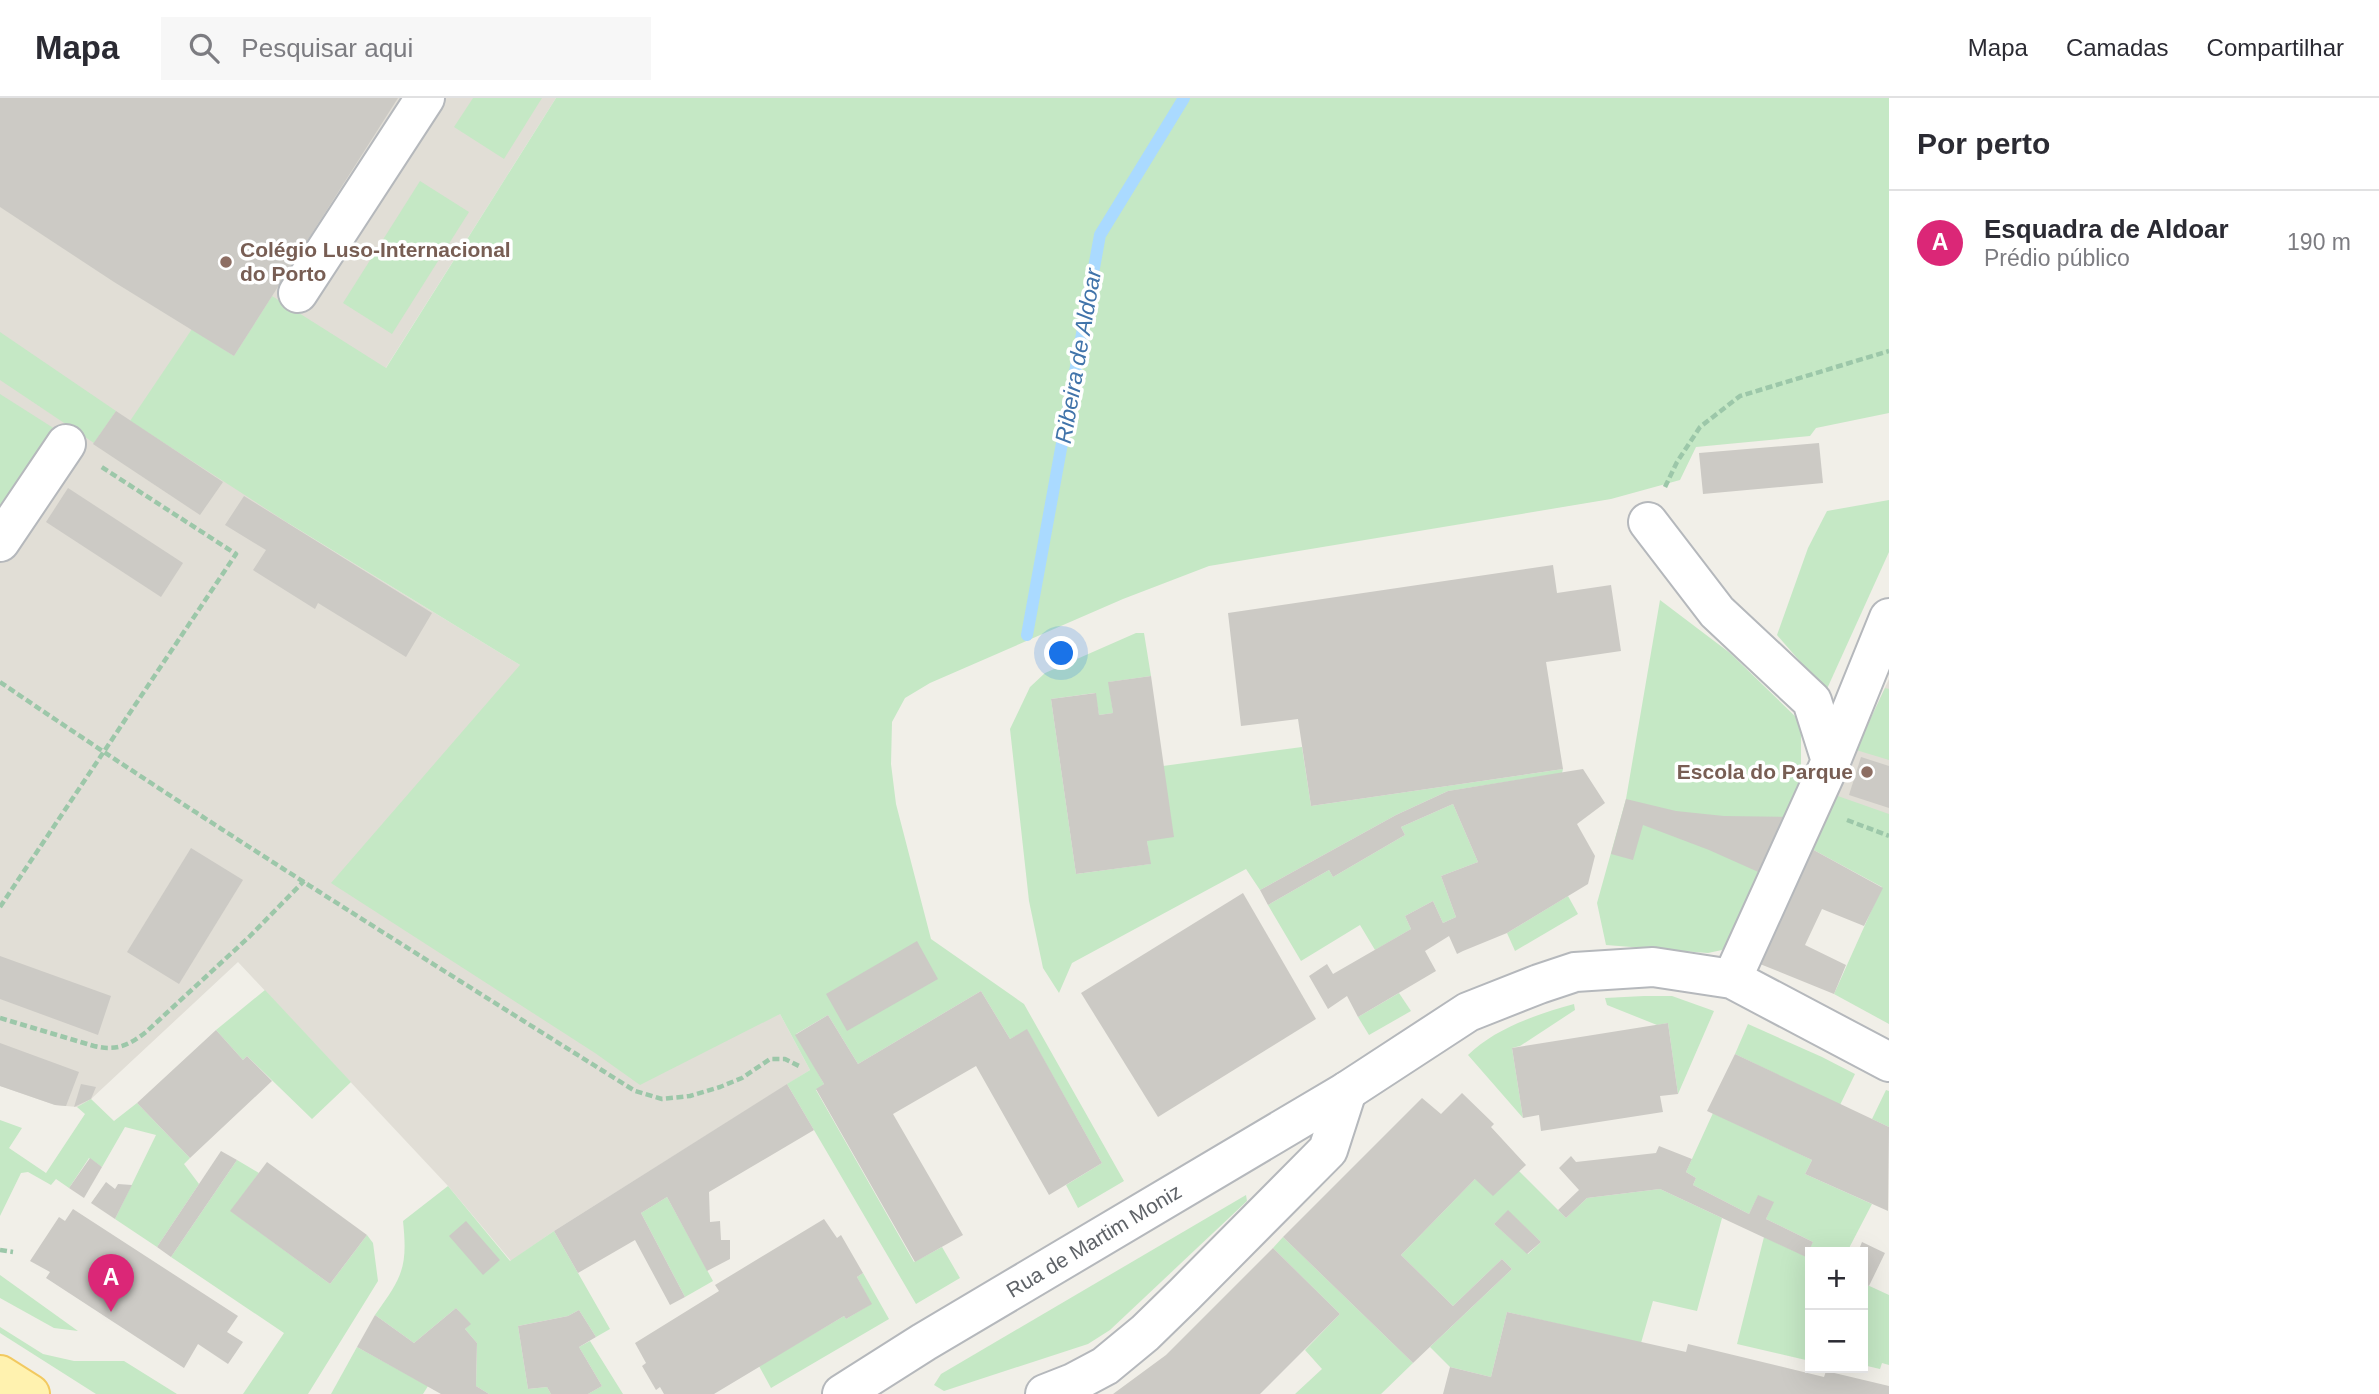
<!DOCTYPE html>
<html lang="pt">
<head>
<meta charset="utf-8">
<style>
	:root { --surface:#fff; --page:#f7f7f7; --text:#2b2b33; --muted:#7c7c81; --line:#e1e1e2; --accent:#db2777 }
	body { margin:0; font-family:Helvetica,sans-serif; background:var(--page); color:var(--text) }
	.controls { position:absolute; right:21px; bottom:21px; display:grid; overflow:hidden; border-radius:0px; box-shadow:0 7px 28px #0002 }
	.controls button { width:63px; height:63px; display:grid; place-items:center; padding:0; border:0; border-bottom:2px solid var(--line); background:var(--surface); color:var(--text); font:35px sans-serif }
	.you { position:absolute; left:1062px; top:556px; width:24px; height:24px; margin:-18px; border:5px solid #fff; border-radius:50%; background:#1a73e8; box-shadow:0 0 0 10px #1a73e833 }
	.badge { display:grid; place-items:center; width:46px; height:46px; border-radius:50%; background:var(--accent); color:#fff; font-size:23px; font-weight:700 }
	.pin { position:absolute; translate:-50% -58px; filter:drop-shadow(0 2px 4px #0008) }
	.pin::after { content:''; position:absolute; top:37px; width:24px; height:21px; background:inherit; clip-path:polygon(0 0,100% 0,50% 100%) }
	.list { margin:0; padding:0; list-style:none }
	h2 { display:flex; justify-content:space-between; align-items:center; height:91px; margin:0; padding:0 28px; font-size:30px }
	h2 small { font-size:23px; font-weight:400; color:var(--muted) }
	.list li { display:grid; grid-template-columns:46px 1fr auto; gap:21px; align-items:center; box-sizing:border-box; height:105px; padding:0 28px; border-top:2px solid var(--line) }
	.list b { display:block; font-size:26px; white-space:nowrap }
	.list p { margin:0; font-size:23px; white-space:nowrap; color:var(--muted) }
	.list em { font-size:23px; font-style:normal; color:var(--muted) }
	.icon { flex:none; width:38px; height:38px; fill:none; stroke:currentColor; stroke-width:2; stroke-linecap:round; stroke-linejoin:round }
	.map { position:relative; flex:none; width:1889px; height:1296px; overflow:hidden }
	header { display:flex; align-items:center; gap:42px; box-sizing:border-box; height:98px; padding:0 35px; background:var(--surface); border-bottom:2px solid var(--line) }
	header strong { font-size:33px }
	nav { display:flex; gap:38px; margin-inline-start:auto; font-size:24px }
	.search { width:490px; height:63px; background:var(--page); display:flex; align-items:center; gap:18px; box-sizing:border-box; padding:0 24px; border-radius:0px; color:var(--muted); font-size:26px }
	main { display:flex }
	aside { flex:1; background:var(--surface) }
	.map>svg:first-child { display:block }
	.education { fill:#e1ded6 }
	.green { fill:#c5e8c5; fill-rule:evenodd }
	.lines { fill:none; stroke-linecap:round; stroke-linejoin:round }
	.stream { stroke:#aadaff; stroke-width:12 }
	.building { fill:#cccac5 }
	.minor-casing { stroke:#b5b8bc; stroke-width:42 }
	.major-casing { stroke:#f2c960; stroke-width:42 }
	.path { stroke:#9cc7a9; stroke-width:4.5; stroke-dasharray:7 3.5; stroke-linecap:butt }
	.minor { stroke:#fff; stroke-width:38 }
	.major { stroke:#fff2af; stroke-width:38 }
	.education-dot { fill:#8d6e63; stroke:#fff; stroke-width:2.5 }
	.labels { text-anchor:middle; stroke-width:7; stroke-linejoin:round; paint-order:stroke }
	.education-label { font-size:21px; font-weight:bold; fill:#785e54; stroke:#fff; text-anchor:start }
	.street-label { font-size:21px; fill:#5f6368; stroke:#fff }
	.water-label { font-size:23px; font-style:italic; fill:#4174aa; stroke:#fff }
</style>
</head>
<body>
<header>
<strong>Mapa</strong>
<div class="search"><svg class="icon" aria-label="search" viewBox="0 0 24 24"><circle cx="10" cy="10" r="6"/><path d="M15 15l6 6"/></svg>Pesquisar aqui</div>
<nav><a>Mapa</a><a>Camadas</a><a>Compartilhar</a></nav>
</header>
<main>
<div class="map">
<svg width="1889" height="1296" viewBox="0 0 1889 1296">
	<rect width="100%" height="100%" fill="#f1efe8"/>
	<g class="education">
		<polygon points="0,0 556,0 288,425 520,567 780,916 810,972 554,1133 511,1163 448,1088 238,864 91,1001 77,1009 55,1007 0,988"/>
		<polygon points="1889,581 1889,729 1835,697"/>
	</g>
	<g class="green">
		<polygon points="473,0 542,0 504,61 454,29"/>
		<polygon points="556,0 1889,0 1889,315 1816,330 1810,338 1696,349 1680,382 1611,401 1209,468 1123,501 930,585 905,600 892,624 891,666 896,706 931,841 1024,906 1124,1083 1078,1110 1066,1087 1102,1065 1027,932 1010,941 981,893 858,966 828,917 796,936 824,986 816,992 914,1164 942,1149 960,1180 916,1206 787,986 810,972 780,916 640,987 595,955 331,785 520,567 288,425 130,323 192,231 234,258 272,198 386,270"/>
		<polygon points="420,83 469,114 392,236 343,205"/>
		<polygon points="0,234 116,313 94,345 0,282"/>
		<polygon points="0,296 55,331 0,414"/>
		<polygon points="1889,402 1889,454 1826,593 1777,537 1808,450 1827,413"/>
		<polygon points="1660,502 1730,555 1801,624 1801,692 1732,842 1722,852 1708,855 1606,847 1597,805 1626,701"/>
		<polygon points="1136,535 1144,535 1151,578 1109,584 1113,615 1099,617 1095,595 1051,601 1076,776 1150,766 1147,743 1163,668 1302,649 1311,708 1563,671 1562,675 1448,693 1396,717 1260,792 1246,771 1072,865 1059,895 1043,870 1029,803 1010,631 1030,589 1045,575"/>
		<polygon points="1885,590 1889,591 1889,662 1856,652"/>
		<polygon points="1835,697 1889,716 1889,926 1834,896 1882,789 1810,750"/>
		<polygon points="1453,706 1478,764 1441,778 1456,819 1443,825 1433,803 1405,818 1411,831 1375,852 1360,827 1301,863 1268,807 1329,772 1333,779 1405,737 1401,729"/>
		<polygon points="1568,798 1578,816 1515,853 1507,835"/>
		<polygon points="265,892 351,984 312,1021 247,958 243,962 216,932"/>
		<polygon points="1399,895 1411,913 1369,937 1358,919"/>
		<polygon points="1644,898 1672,898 1714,913 1678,996 1668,925 1657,927 1607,907 1605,900"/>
		<path d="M1574,906L1575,912L1520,948L1512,950L1523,1020L1468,957C1495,930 1538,916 1574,906Z"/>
		<polygon points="1748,926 1822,959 1855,976 1840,1007 1735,956"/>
		<polygon points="1886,992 1889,993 1889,1029 1872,1021"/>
		<polygon points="91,1001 114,1023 137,1005 190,1060 184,1066 199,1086 157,1149 115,1121 156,1037 125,1029 102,1069 89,1060 69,1090 56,1081 51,1087 28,1074 21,1075 0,1118 0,1022 22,1030 9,1050 46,1075 85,1016 77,1009"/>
		<polygon points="1713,1015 1812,1062 1805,1076 1872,1106 1847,1154 1810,1154 1810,1263 1737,1246 1764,1139 1805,1158 1813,1144 1766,1121 1773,1104 1758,1098 1749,1116 1693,1087 1696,1080 1686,1074"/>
		<polygon points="237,1062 259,1075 231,1113 330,1186 367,1137 373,1145 378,1183 308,1296 243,1296 284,1235 171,1159"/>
		<path d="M1519,1073L1566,1120L1587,1100L1660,1091L1722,1120L1697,1213L1653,1203L1641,1245L1507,1214L1491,1279L1450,1269L1430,1249L1512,1171L1502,1161L1453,1208L1401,1157L1475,1081ZM1508,1113L1541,1144L1528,1156L1494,1126Z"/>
		<path d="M448,1088L510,1163L554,1133L610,1231L596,1239L579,1212L568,1218L518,1228L528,1291L547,1289L551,1296H489L476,1288L477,1245L465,1231L470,1226L456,1210L414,1245L375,1217C402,1179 408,1170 403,1123Z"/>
		<polygon points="1246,1097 1247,1103 1110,1232 1088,1246 944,1293 934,1287 941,1276"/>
		<polygon points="667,1099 713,1183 685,1199 641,1115"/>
		<polygon points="1283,1139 1413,1265 1381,1296 1295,1296 1322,1271 1305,1252 1340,1216 1273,1150"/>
		<polygon points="863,1175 889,1221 771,1290 759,1268 844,1218 846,1221 871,1206 857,1179"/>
		<polygon points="0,1177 78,1233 54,1230 0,1200"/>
		<polygon points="1863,1185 1889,1197 1889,1267 1882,1265 1880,1271 1863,1267"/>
		<polygon points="0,1229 43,1256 74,1263 124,1263 177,1296 96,1296 0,1235"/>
		<polygon points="590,1243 623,1296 588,1296 602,1288 579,1249"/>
		<polygon points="357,1249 428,1288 423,1296 331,1296"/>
	</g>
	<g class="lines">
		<polyline class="stream" points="1027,537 1100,137 1184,0"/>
	</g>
	<g class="building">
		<polygon points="0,0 398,0 234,258 114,184 0,109"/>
		<polygon points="116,313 223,384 200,417 93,346"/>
		<polygon points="1819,345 1823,385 1703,396 1699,355"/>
		<polygon points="68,390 183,465 161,499 46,424"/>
		<polygon points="244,398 432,515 406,559 318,505 315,511 253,472 266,452 225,427"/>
		<polygon points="1553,467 1557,495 1611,487 1621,553 1546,564 1563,671 1311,708 1298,621 1241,628 1228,515"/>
		<polygon points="1151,578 1174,739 1147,743 1151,766 1076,776 1051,601 1096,595 1099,617 1113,615 1108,584"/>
		<polygon points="1861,659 1889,668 1889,710 1849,697"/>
		<polygon points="1583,671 1605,705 1577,726 1595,758 1588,786 1507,835 1463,853 1457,856 1449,838 1425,853 1436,873 1358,919 1347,898 1328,911 1309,878 1327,866 1333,876 1411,831 1405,818 1433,803 1443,825 1456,819 1441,778 1478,764 1453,706 1401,729 1405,737 1333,779 1329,772 1268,807 1260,792 1396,717 1448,693"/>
		<polygon points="1626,701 1676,713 1724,718 1793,719 1765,777 1709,752 1643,727 1633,762 1611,756"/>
		<polygon points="191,750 243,782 179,886 127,854"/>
		<polygon points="1810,750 1883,790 1864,828 1822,811 1805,847 1846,867 1834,896 1760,866"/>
		<polygon points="1243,795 1316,921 1158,1019 1081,895"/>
		<polygon points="917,843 938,881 847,933 826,896"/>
		<polygon points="0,858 111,898 98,937 0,901"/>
		<polygon points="981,893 1010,941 1027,931 1102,1065 1049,1097 976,968 893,1016 963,1137 915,1164 816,991 824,986 795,937 828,917 858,966"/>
		<polygon points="1668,925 1678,996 1660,998 1663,1014 1541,1033 1539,1017 1523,1020 1512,950"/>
		<polygon points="216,932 243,962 247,958 272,983 190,1060 137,1005"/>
		<polygon points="0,945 79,974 66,1008 55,1007 0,988"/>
		<polygon points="1735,956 1889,1029 1888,1113 1805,1076 1812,1062 1707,1013"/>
		<polygon points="81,986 96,989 91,1001 74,1009"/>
		<polygon points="787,986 814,1032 709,1094 710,1124 720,1123 721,1142 730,1142 730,1161 707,1173 667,1099 641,1115 685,1199 670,1207 635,1142 578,1175 554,1133"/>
		<polygon points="1462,995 1494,1026 1491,1029 1526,1067 1493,1098 1475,1081 1401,1157 1453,1208 1502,1161 1512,1171 1413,1265 1283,1139 1422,1000 1441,1016"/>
		<polygon points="1659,1048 1692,1061 1686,1074 1696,1080 1693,1087 1749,1116 1758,1097 1774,1104 1766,1121 1813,1144 1806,1159 1660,1091 1587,1100 1566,1120 1558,1112 1579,1092 1559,1070 1571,1058 1576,1064 1656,1055"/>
		<polygon points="221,1053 237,1062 171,1159 157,1149"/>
		<polygon points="90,1060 102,1069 84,1100 69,1090"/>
		<polygon points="267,1064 367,1137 330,1186 230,1113"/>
		<polygon points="106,1084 115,1091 118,1086 132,1087 115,1121 91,1105"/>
		<polygon points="73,1111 238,1218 227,1234 243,1244 228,1266 198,1246 184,1270 46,1180 50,1174 30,1163 59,1119 65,1123"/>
		<polygon points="1508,1112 1541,1144 1527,1156 1494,1126"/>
		<polygon points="824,1121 837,1140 841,1137 863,1175 857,1179 872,1206 846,1221 844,1218 714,1296 664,1296 660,1289 656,1292 642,1268 646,1265 635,1245 719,1193 715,1187"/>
		<polygon points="466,1123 500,1162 483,1177 449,1138"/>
		<polygon points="1862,1144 1885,1155 1869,1188 1863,1185 1863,1154 1858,1154"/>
		<polygon points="1273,1150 1340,1216 1260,1296 1113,1296 1166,1257"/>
		<polygon points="456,1210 471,1226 465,1231 477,1245 476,1288 489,1296 441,1296 357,1249 375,1217 414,1245"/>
		<polygon points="579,1212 596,1239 579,1249 602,1288 588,1296 551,1296 547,1289 528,1291 518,1228 568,1218"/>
		<polygon points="1507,1214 1686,1254 1688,1246 1824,1279 1826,1273 1889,1288 1889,1296 1443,1296 1450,1269 1491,1279"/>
	</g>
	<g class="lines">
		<g class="minor-casing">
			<g id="minor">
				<polyline points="298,195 425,0"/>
				<polyline points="1648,424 1717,514 1812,603 1831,663 1732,881"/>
				<polyline points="0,444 66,346"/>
				<polyline points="1831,663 1889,520"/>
				<polyline points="842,1296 924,1244 1347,993 1468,914 1539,886 1575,874 1653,869 1732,881 1889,964"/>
				<polyline points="1045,1296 1073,1285 1105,1268 1145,1235 1185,1196 1328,1052 1347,993"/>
			</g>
		</g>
		<g class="major-casing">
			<polyline id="major" points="0,1277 30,1296"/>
		</g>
		<g class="path">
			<polyline points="1665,389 1677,364 1700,329 1740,298 1889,253"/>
			<path d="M0,584C208,726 422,859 635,993L662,1001L690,998L720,989L742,980L770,961H785L799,968"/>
			<polyline points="1847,722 1889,738"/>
			<polyline points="0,809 236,456 100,368"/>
			<path d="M0,920L94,948C116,953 128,948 146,934L249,839L304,783"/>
			<polyline points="0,1152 13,1154"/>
		</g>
		<use href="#minor" class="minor"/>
		<use href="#major" class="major"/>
	</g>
	<g class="education-dot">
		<circle cx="226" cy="164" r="7"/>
		<circle cx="1867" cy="674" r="7"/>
	</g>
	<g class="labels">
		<g class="education-label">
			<text x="240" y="159">Colégio Luso-Internacional<tspan x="240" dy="24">do Porto</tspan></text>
			<text x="1853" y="681" text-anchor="end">Escola do Parque</text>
		</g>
		<g class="street-label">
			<text transform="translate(1094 1143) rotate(-31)" y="7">Rua de Martim Moniz</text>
		</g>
		<g class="water-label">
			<text transform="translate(1078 258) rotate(-80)" y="8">Ribeira de Aldoar</text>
		</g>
	</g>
</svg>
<div class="controls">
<button>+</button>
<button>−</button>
</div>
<div class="you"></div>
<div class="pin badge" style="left:111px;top:1214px">A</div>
</div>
<aside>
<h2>Por perto<small></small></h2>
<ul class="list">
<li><span class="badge">A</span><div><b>Esquadra de Aldoar</b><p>Prédio público</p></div><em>190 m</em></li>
</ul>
</aside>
</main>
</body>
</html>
